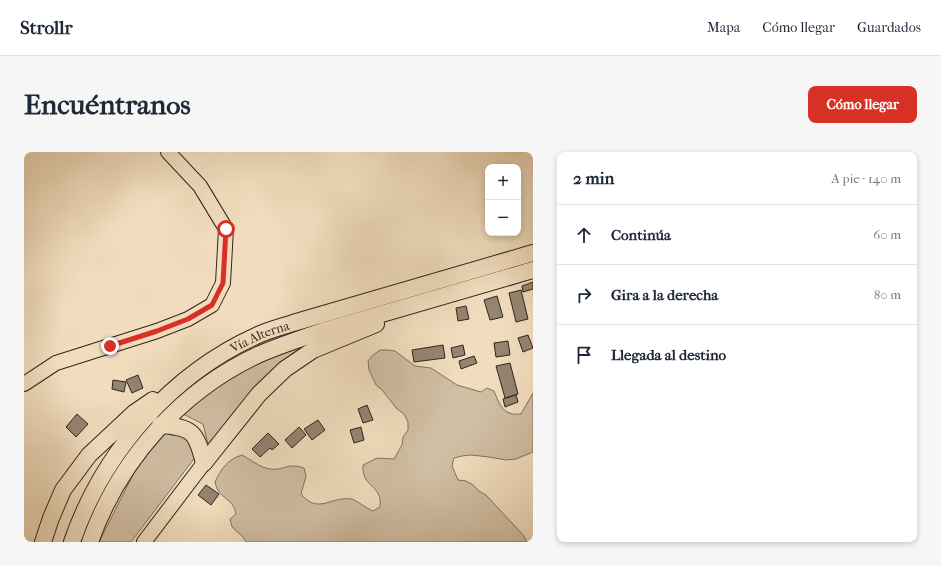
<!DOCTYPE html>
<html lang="es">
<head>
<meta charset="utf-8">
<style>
	:root { --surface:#fff; --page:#f6f6f7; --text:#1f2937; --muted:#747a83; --line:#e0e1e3; --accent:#d93025 }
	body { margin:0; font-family:"IM FELL French Canon",serif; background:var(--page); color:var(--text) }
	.controls { position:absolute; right:12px; top:12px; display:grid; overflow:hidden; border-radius:8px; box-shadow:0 2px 6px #0003 }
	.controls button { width:36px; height:36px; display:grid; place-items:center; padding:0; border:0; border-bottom:1px solid var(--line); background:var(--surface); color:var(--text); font:20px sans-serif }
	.stop { position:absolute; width:12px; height:12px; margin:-9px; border:3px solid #d93025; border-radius:50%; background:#fff }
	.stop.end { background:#d93025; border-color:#fff; box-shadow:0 1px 4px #0008 }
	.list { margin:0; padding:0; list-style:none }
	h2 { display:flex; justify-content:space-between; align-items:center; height:52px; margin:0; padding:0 16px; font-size:17px }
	h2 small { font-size:13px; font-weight:400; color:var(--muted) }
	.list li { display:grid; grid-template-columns:26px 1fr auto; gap:12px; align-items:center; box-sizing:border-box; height:60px; padding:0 16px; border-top:1px solid var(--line) }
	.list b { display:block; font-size:15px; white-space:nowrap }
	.list em { font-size:13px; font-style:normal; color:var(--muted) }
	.icon { flex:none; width:22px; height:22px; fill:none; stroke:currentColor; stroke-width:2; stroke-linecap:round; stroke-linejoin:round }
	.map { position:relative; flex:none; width:509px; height:390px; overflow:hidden; border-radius:8px }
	header { display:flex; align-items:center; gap:24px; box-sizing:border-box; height:56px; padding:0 20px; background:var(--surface); border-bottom:1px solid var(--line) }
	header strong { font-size:19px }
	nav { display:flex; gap:22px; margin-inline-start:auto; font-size:14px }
	.intro { display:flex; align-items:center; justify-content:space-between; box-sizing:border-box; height:96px; padding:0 24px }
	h1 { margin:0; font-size:28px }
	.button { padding:10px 18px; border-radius:8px; background:var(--accent); color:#fff; font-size:14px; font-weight:700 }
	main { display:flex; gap:24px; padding:0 24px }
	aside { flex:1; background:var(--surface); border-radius:8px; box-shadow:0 2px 6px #0003 }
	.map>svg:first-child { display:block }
	.green { fill:#d0bea3; stroke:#807160 }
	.building { fill:#948471; stroke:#2f241d }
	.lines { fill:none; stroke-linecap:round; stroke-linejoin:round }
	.major-casing { stroke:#2f241d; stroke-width:16 }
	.highway-casing { stroke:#2f241d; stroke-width:18 }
	.major { stroke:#f1ddbe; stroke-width:14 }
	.highway { stroke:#f1ddbe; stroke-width:16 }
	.route { stroke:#d93025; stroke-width:5 }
	.labels { text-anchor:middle; stroke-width:4; stroke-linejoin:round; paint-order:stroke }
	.street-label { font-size:13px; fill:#2f241d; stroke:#f6e9d5 }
</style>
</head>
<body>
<header>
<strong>Strollr</strong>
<nav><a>Mapa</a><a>Cómo llegar</a><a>Guardados</a></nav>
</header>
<div class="intro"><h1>Encuéntranos</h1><a class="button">Cómo llegar</a></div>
<main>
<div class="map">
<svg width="509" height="390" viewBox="0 0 509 390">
	<rect width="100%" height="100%" fill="#f1ddbe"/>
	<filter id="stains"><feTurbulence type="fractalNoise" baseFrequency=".005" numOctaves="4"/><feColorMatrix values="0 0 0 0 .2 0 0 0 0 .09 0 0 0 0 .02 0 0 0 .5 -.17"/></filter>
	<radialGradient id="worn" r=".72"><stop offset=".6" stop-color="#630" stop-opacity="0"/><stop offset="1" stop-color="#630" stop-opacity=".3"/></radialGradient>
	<g class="green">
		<polygon points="279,195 223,247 184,292 179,272 159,262 197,230 244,205"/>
		<path d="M356,198H364L371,199L391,214L407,216L433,233L457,240L463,236L470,239C476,253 479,264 497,262L509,241V300L492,307L482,308L465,305L447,303L438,304L430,306L428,314L434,328L442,329L449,333L455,339L462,343L500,384L503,390H222L219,385L208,375L206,367L212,362C209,344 194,348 191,330C197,317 204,307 218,303C227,308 237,316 246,317C260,319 263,310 280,316L282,324L277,342C294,363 307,344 327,347C331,347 343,357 349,359L356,355C359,332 337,336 339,313L353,306L370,307L378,293L379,285L384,278V270L380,262L373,257L358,238L352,233L345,218L344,209L349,203Z"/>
		<polygon points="141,281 163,283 172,304 107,390 75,390 115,311"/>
	</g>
	<g class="building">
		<polygon points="509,130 509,137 499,140 498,134"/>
		<polygon points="497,138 504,167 492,170 485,141"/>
		<polygon points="473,144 479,165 466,168 460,148"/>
		<polygon points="442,154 445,167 434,169 432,156"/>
		<polygon points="504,183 509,196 499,200 494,186"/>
		<polygon points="484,189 486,203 472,205 470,191"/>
		<polygon points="419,193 421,206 390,210 388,198"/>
		<polygon points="439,193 441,203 429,206 427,196"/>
		<polygon points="450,204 453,211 437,217 435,209"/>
		<polygon points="486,211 494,242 481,246 472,214"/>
		<polygon points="114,223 119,236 108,241 102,228"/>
		<polygon points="89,228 102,230 100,240 88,237"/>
		<polygon points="492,243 494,250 481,255 479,247"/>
		<polygon points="343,253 349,268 339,271 334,257"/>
		<polygon points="53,262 64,272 52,285 42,275"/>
		<polygon points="294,268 301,278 288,288 280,277"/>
		<polygon points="275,275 282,283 268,296 261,288"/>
		<polygon points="337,275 340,288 330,291 326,278"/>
		<polygon points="244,281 255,292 248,298 246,296 236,305 228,297"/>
		<polygon points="182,333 195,342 187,353 174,343"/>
	</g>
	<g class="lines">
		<g class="major-casing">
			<g id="major">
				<polyline points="0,232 32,211 133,179 164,167 188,153 199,131 202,77 176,34 144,0"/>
				<polyline points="120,390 180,311"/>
			</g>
		</g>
		<g class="highway-casing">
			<g id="highway">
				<path d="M136,273C169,275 172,280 180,311"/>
				<polyline points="180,311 235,242 261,217 289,198 352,172"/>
				<polyline points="19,390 27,366 39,338 65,303 110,261 129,248"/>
				<path id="s1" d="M48,390C79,300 147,222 234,183C245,178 257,175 269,171L509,101"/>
				<path d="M66,390C95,308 157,238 236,202C257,193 278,186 299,179L509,118"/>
			</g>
		</g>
		<use href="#major" class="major"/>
		<use href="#highway" class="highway"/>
	</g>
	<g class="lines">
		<polyline class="route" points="86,194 133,179 164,167 188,153 199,131 202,77"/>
	</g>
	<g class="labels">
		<g class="street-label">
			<text dy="5" stroke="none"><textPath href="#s1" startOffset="287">Vía Alterna</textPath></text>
		</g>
	</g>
	<rect width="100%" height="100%" filter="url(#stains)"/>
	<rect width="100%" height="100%" fill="url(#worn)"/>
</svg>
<div class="controls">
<button>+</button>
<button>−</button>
</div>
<div class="stop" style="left:202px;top:77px"></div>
<div class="stop end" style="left:86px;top:194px"></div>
</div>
<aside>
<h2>2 min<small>A pie · 140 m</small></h2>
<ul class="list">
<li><svg class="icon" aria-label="ahead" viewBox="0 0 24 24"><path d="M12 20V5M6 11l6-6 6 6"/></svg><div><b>Continúa</b></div><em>60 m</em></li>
<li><svg class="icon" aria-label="right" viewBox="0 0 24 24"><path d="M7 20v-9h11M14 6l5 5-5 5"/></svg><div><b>Gira a la derecha</b></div><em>80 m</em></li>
<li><svg class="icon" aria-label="arrive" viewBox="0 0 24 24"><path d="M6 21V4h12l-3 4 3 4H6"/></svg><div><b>Llegada al destino</b></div></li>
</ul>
</aside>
</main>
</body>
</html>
